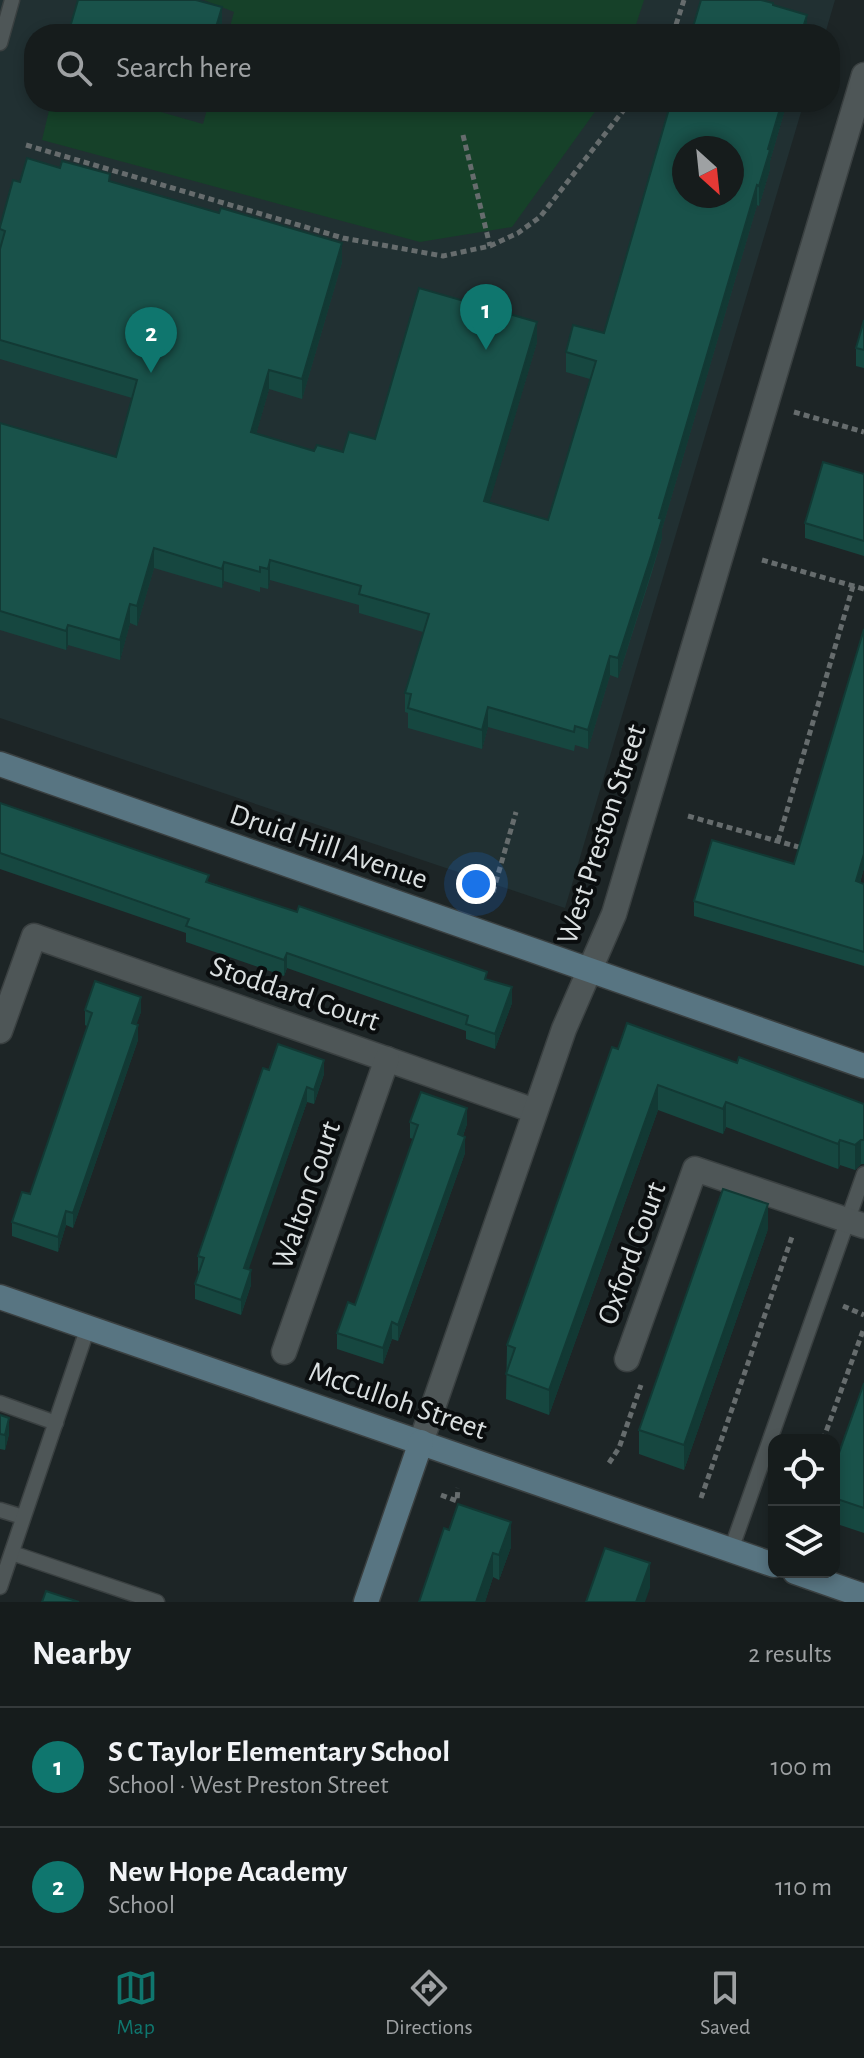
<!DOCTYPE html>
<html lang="en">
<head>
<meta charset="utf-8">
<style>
	:root { --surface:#161c1c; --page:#232929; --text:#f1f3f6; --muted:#9ea1a3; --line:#353a3b; --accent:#0f766e }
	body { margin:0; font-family:"Alegreya Sans",sans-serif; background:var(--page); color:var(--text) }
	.controls { position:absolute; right:24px; bottom:24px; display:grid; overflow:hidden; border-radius:16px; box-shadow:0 4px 12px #0003 }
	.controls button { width:72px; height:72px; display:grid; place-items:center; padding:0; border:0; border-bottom:2px solid var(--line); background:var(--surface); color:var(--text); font:40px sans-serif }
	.compass { position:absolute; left:672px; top:136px; width:72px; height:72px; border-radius:50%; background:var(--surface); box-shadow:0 4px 12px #0003; rotate:153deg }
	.you { position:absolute; left:476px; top:884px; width:28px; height:28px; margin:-20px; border:6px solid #fff; border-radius:50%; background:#1a73e8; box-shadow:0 0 0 12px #1a73e833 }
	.badge { display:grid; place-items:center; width:52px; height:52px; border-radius:50%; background:var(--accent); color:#fff; font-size:26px; font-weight:700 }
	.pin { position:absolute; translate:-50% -66px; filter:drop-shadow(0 2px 4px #0008) }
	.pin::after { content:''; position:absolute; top:42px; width:28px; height:24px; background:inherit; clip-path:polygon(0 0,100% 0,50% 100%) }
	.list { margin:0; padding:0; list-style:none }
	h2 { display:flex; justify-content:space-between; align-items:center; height:104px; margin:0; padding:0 32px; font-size:34px }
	h2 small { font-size:26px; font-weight:400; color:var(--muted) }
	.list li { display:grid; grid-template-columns:52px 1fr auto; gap:24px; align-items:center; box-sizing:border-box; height:120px; padding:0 32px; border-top:2px solid var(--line) }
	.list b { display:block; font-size:30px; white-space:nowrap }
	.list p { margin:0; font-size:26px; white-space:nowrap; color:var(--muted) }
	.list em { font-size:26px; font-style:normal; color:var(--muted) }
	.icon { flex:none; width:44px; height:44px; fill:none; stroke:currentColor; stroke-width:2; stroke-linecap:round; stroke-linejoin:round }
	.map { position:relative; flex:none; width:864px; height:1602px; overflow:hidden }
	.search { position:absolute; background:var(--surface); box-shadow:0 4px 12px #0003; left:24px; right:24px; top:24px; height:88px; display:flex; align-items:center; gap:20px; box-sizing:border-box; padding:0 28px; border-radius:32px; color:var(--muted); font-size:30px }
	.sheet { height:344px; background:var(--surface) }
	nav { display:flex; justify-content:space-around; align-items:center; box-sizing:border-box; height:112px; border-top:2px solid var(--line); background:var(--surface); font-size:22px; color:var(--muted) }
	nav a { display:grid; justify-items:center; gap:4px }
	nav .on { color:var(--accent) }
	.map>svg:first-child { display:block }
	.built { fill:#213032; fill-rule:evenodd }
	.green { fill:#164129 }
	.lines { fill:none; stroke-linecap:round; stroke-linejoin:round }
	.lane-casing { stroke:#3a4041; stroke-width:17 }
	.street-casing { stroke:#3a4041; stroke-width:27 }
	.secondary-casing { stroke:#3a4041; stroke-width:27 }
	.path { stroke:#666c6d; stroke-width:5; stroke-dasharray:6 4; stroke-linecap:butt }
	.lane { stroke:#4e5657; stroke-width:14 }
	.street { stroke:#4e5657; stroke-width:24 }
	.secondary { stroke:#587582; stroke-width:24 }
	.wall { fill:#164740 }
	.shaded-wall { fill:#123934 }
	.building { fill:#19524a; stroke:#123934; stroke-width:2; fill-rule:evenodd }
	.labels { text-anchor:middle; stroke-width:8; stroke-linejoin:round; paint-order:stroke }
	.street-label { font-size:30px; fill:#dbe0e1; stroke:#0a0d0e }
</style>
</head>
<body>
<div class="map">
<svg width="864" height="1602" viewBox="0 0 864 1602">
	<rect width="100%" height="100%" fill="#1d2526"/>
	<path class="built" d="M0,0H835L825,34H34V102H804L565,908L0,718ZM684,148H732V196H684Z"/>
	<g class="green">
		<polygon points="204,0 644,0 633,34 228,34 234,12"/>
		<polygon points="51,102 126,102 203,124 209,102 602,102 512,227 420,242 42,140"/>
	</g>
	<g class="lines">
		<g class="lane-casing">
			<g id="lane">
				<polyline points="0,43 12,0"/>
				<polyline points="0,1403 56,1423"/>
				<polyline points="0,1510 23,1517"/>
				<polyline points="731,1550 864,1174"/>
				<polyline points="12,1553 157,1602"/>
				<polyline points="0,1587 88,1327"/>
			</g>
		</g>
		<g class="street-casing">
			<g id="street">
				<polyline points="0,1031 34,936 535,1111"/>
				<polyline points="284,1352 387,1059"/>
				<polyline points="627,1359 695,1169 864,1226"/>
				<polyline points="421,1442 564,1029 614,914 864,75"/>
			</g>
		</g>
		<g class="secondary-casing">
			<g id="secondary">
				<polyline points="0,764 864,1066"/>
				<polyline points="0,1297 774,1565"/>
				<polyline points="795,1572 864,1596"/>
				<polyline points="366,1602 421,1442"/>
			</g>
		</g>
		<g class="path">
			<polyline points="673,34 684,0"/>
			<polyline points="463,135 490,246"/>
			<polyline points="26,145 343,238 443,256 490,246 518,233 540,217 630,102"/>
			<polyline points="794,412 864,432"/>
			<polyline points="762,560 864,589"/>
			<polyline points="688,816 802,848"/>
			<polyline points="778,841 853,586"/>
			<polyline points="493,892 516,812"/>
			<polyline points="843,1306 864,1315"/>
			<polyline points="823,1440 864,1328"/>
			<polyline points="609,1463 619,1448 641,1385"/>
			<polyline points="441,1495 457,1501 458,1488"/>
			<polyline points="701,1498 793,1234"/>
		</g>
		<use href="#lane" class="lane"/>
		<use href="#street" class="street"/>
		<use href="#secondary" class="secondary"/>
	</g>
	<g class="wall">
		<polygon points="176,102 199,102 197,108"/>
		<polygon points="671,102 787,102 770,161 770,169 759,206 757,205 662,529 662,538 651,575 618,678 610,675 588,749 575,745 574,751 488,727 482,749 408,728 408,713 405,712 405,693 423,632 359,613 359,605 270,580 268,589 260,587 260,592 224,581 222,588 154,568 137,626 130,623 120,660 68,645 66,650 0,630 0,423 116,457 132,398 0,359 0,227 20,182 110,182 342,262 302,399 269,389 256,434 314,451 343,452 375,439 537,342 489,503 548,520 590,379 566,372 566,352 604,333"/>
		<polygon points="864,320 864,368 856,366 856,348"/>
		<polygon points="864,474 864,556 805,538 805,523"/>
		<polygon points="864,629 864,868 860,883 864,884 864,966 694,916 694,901 794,864"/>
		<polygon points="0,803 209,882 487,979 512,1003 495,1049 466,1039 466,1031 287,968 284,976 186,942 186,933 0,869"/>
		<polygon points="85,1010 141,1012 136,1024 138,1040 73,1228 66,1225 58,1252 12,1236 12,1222 30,1194 87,1026 85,1025"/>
		<polygon points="618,1049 737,1063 864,1104 864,1164 861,1164 855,1170 840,1165 838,1169 726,1127 723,1134 658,1110 549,1415 506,1399 507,1345"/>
		<polygon points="269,1070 324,1074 314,1104 307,1102 248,1269 251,1285 241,1315 195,1299 195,1284 200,1272 198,1271 198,1256"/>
		<polygon points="410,1122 467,1124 463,1136 465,1153 398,1341 392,1339 383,1364 337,1349 337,1333 355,1305 413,1139 410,1138"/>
		<polygon points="768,1229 684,1470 639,1454 639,1430"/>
		<polygon points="864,1383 864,1533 834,1523 834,1467"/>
		<polygon points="0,1415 9,1434 5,1450 0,1449"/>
		<polygon points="444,1528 511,1547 499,1580 493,1577 485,1602 419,1602"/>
	</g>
	<g class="shaded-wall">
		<polygon points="222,7 222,24 219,34 214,34"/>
		<polygon points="807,15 807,34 801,34"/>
		<polygon points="782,102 787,102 770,161 770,169 759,206 759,186 768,149"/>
		<polygon points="757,185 757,205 662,529 662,538 618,678 618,658"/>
		<polygon points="342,243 342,262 302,399 302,379"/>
		<polygon points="537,322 537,342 484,521 484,501"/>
		<polygon points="269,370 269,389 251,452 251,432"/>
		<polygon points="154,548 154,568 137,626 137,606"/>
		<polygon points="270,560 270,580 268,589 268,569"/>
		<polygon points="224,562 224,581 222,588 222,569"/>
		<polygon points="130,604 130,623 120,660 120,640"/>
		<polygon points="68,625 68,645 66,650 66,631"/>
		<polygon points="610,656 610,675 588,749 588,730"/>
		<polygon points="488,707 488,727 482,749 482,730"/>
		<polygon points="864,854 864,868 856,896 856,881"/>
		<polygon points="287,953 287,968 284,976 284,960"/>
		<polygon points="512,987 512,1003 495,1049 495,1034"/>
		<polygon points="141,997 141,1012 132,1037 132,1023"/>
		<polygon points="138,1025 138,1040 73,1228 73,1213"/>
		<polygon points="324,1060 324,1074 314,1104 314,1090"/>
		<polygon points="658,1085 658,1110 549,1415 549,1390"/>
		<polygon points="307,1087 307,1102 244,1283 244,1268"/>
		<polygon points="726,1102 726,1127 723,1134 723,1109"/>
		<polygon points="467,1108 467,1124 458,1150 458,1134"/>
		<polygon points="465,1137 465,1153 398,1341 398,1325"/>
		<polygon points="840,1140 840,1165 838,1169 838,1144"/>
		<polygon points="861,1140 861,1164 855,1170 855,1145"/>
		<polygon points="768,1204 768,1229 684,1470 684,1445"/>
		<polygon points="66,1211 66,1225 58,1252 58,1237"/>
		<polygon points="251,1270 251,1285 241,1315 241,1300"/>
		<polygon points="392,1322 392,1339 383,1364 383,1348"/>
		<polygon points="9,1418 9,1434 5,1450 5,1435"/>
		<polygon points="511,1522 511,1547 499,1580 499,1555"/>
		<polygon points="493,1553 493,1577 485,1602 476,1602"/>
		<polygon points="650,1563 650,1588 645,1602 636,1602"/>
	</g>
	<g class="building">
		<polygon points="78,0 196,0 222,7 214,34 68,34"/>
		<polygon points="701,0 761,0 773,3 773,5 807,15 801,34 691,34"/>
		<path d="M671,102H782L768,149L770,150L759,186L757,185L659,518L662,519L651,556L618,658L610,656L588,730L575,726L574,732L488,707L482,730L408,708L411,694L405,693L429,614L359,594L361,586L270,560L268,569L260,567V572L224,562L222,569L154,548L137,606L130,604L120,640L68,625L66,631L0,611V423L116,457L137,380L0,340V249L5,231L0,229V227L13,180L20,182L27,158L60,168L62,161L110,174L109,181L219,213L221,208L342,243L302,379L269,370L251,432L314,451L317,445L343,452L349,432L375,439L419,288L537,322L484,501L548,520L596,361L566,352L573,325L604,333ZM684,148H732V196H684Z"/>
		<polygon points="864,320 864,350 856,348"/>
		<polygon points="823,462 864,474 864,541 805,523"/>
		<polygon points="864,629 864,854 856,881 864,884 864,952 694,901 712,840 794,864"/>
		<polygon points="0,803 209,875 206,882 297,912 299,906 487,972 485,979 512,987 495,1034 466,1024 468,1016 287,953 284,960 186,926 189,919 0,853"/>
		<polygon points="95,981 141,997 132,1023 138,1025 73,1213 66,1211 58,1237 12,1222 22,1192 30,1194 92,1013 85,1010"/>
		<polygon points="627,1023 737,1063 739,1057 864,1104 864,1140 861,1140 855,1145 840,1140 838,1144 726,1102 723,1109 658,1085 549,1390 506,1374 515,1348 507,1345 612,1047 618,1049"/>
		<polygon points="278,1044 324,1060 314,1090 307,1087 244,1268 251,1270 241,1300 195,1284 204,1258 198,1256 263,1068 269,1070"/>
		<polygon points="421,1092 467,1108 458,1134 465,1137 398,1325 392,1322 383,1348 337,1333 348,1302 355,1305 418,1125 410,1122"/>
		<polygon points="723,1189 768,1204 684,1445 639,1430"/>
		<polygon points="864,1383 864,1508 834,1498 834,1467"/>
		<polygon points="0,1415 9,1418 5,1435 0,1434"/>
		<polygon points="458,1504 511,1522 499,1555 493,1553 476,1602 419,1602 444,1528 449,1530"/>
		<polygon points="605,1548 650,1563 636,1602 586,1602"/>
		<polygon points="46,1591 79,1602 42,1602"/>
	</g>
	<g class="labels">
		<g class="street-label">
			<text transform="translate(601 834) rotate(-72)" y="10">West Preston Street</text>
			<text transform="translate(329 846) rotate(19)" y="10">Druid Hill Avenue</text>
			<text transform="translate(295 993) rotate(19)" y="10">Stoddard Court</text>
			<text transform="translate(306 1195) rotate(-71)" y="10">Walton Court</text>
			<text transform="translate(631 1253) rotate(-70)" y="10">Oxford Court</text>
			<text transform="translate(398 1400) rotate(19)" y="10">McCulloh Street</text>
		</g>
	</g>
</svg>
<div class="controls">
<button><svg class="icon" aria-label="locate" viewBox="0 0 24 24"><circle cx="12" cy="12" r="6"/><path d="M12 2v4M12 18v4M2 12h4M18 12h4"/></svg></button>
<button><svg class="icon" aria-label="layers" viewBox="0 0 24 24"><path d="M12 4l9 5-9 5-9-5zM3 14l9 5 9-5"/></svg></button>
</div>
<svg class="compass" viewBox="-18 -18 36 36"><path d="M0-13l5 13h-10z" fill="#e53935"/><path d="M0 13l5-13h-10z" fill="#9ea1a3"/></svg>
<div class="you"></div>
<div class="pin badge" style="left:486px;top:350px">1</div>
<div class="pin badge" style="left:151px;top:373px">2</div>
<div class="search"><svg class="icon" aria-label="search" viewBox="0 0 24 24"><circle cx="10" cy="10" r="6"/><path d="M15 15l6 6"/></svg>Search here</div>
</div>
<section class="sheet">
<h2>Nearby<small>2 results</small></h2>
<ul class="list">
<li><span class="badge">1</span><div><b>S C Taylor Elementary School</b><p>School · West Preston Street</p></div><em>100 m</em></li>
<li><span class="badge">2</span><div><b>New Hope Academy</b><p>School</p></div><em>110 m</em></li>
</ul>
</section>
<nav>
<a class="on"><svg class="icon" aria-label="map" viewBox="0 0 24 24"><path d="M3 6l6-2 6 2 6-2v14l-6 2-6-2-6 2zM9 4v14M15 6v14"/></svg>Map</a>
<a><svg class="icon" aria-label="directions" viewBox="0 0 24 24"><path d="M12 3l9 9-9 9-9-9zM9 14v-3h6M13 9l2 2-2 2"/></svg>Directions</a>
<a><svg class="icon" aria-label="saved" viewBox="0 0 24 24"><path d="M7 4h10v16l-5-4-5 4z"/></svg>Saved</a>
</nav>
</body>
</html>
